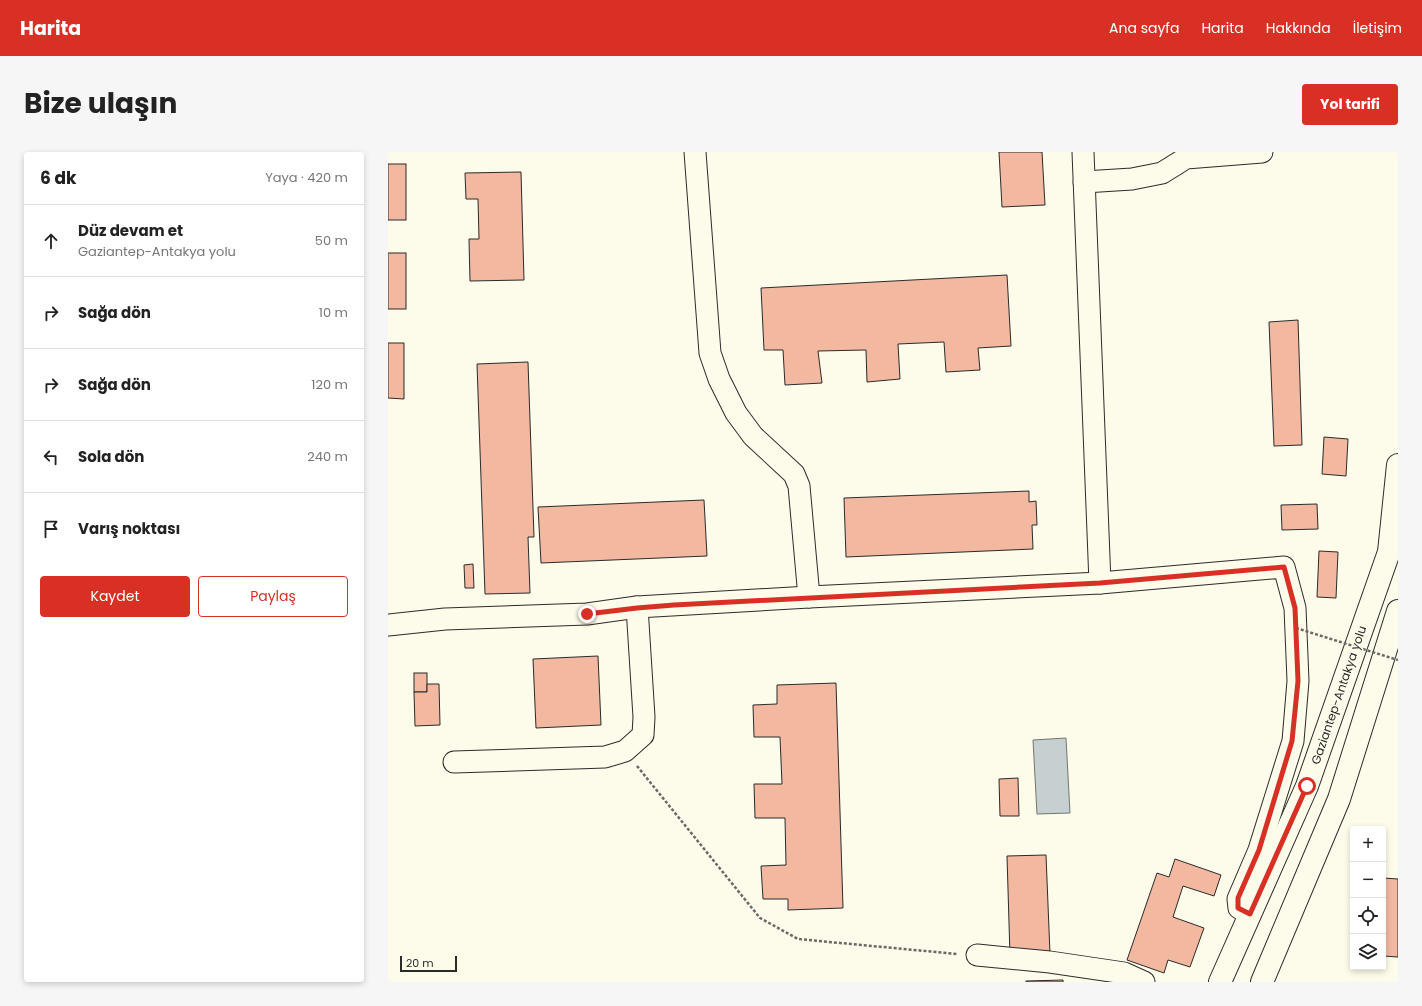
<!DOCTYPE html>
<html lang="tr">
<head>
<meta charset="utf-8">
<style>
	:root { --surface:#fff; --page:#f6f6f6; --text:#222; --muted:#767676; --line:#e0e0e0; --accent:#d93025 }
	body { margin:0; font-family:Poppins,sans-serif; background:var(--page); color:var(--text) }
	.controls { position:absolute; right:12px; bottom:12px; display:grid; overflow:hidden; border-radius:4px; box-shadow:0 2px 6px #0003 }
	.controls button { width:36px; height:36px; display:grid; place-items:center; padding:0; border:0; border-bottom:1px solid var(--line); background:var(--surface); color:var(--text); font:20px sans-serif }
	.scale { position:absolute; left:12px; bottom:10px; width:57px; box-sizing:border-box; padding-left:4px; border:2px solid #2b2b2b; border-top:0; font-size:11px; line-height:14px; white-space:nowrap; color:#2b2b2b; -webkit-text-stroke:3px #fdfbea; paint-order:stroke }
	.stop { position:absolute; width:12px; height:12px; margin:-9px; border:3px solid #d93025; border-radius:50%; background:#fff }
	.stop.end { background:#d93025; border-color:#fff; box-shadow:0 1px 4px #0008 }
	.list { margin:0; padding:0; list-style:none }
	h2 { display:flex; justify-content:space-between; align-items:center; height:52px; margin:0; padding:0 16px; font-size:17px }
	h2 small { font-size:13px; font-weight:400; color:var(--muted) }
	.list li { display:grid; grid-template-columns:26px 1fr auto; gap:12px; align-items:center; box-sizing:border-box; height:72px; padding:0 16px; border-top:1px solid var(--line) }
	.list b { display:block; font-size:15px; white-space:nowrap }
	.list p { margin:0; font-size:13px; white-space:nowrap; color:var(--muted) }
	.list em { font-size:13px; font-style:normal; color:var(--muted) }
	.actions { display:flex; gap:8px; padding:12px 16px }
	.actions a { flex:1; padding:9px 0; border:1px solid var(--accent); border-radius:4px; text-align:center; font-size:14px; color:var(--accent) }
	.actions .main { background:var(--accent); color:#fff }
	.icon { flex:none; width:22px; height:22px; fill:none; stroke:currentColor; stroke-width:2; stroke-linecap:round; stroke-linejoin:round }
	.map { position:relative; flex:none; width:1010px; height:830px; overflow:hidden; border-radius:4px }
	header { display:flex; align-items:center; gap:24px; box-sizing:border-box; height:56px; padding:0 20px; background:var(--accent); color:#fff }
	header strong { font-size:19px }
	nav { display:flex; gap:22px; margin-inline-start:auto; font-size:14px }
	.intro { display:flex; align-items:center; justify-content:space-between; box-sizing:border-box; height:96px; padding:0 24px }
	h1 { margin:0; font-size:28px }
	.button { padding:10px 18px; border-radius:4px; background:var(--accent); color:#fff; font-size:14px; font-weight:700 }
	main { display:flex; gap:24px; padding:0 24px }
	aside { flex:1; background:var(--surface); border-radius:4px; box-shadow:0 2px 6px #0003 }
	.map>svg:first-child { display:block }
	.water { fill:#c7d0d0; stroke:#74746e }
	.building { fill:#f2b8a0; stroke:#2b2b2b }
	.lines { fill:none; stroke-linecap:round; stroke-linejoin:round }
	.minor-casing { stroke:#2b2b2b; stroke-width:23 }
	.major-casing { stroke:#2b2b2b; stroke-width:24 }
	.path { stroke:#6a6964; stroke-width:2.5; stroke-dasharray:3 2; stroke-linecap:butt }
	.minor { stroke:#fdfbea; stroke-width:21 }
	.major { stroke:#fdfbea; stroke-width:22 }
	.path-bridge { stroke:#6a6964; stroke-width:2.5; stroke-dasharray:3 2; stroke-linecap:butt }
	.route { stroke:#d93025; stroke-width:5 }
	.labels { text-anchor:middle; stroke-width:3; stroke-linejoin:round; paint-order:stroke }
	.street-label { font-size:12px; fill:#2b2b2b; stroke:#fdfbea }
</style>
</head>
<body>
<header>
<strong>Harita</strong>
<nav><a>Ana sayfa</a><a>Harita</a><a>Hakkında</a><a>İletişim</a></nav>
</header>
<div class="intro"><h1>Bize ulaşın</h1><a class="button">Yol tarifi</a></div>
<main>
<aside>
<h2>6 dk<small>Yaya · 420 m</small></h2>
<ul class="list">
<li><svg class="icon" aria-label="ahead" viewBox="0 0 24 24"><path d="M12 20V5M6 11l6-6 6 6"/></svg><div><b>Düz devam et</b><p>Gaziantep-Antakya yolu</p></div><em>50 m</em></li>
<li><svg class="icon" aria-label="right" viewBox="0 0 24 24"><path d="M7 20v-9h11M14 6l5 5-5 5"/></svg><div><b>Sağa dön</b></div><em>10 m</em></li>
<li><svg class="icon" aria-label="right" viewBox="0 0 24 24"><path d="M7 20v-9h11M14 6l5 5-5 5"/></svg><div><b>Sağa dön</b></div><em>120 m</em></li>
<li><svg class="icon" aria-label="left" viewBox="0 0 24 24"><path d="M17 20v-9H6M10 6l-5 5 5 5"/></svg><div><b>Sola dön</b></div><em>240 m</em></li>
<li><svg class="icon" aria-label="arrive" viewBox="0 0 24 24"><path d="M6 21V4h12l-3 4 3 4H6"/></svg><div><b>Varış noktası</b></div></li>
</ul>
<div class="actions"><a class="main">Kaydet</a><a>Paylaş</a></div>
</aside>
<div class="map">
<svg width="1010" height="830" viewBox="0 0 1010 830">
	<rect width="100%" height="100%" fill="#fdfbea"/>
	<polygon class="water" points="678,586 682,661 649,662 645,588"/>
	<g class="building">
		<polygon points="611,0 654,0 657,53 614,55"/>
		<rect x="0" y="12" width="18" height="56"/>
		<polygon points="133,20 136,128 82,129 81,87 91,87 90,47 78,47 77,21"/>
		<rect x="0" y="101" width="18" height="56"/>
		<polygon points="619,123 623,194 590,196 592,218 558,220 556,190 510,192 512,227 479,230 478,198 430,199 434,231 397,233 395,198 376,198 373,136"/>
		<polygon points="910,168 914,293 886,294 881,170"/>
		<polygon points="0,191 16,191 16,247 0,246"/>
		<polygon points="140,210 146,385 140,385 142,441 97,442 89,212"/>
		<polygon points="936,285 960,287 958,324 934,322"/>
		<polygon points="641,339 641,350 648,349 649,373 644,373 645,397 458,405 456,346"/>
		<polygon points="316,348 319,404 153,411 150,355"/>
		<polygon points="929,352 930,377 894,378 893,353"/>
		<polygon points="931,399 950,400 948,446 929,445"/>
		<polygon points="85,412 86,436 77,436 76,413"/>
		<polygon points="210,504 213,573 148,576 145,507"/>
		<rect x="26" y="521" width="13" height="19"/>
		<polygon points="448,531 455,756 400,758 400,747 375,747 373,714 398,713 397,666 367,666 366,632 394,632 392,585 366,585 365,553 389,552 389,533"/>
		<polygon points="39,532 51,532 52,573 27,574 26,540 39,540"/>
		<polygon points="630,626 631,664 612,664 611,627"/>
		<polygon points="658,703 662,802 622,804 619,704"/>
		<polygon points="787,707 833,723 826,744 795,734 785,765 816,776 802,815 780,808 776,821 739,808 769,721 781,725"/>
		<polygon points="995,726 1010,727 1010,805 995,804"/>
		<polygon points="675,828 675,830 638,830 638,829"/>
	</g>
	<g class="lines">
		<g class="minor-casing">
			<g id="minor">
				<polyline points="307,0 322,201 331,227 348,261 365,284 406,322 411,334 421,445"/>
				<polyline points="695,0 712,431"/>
				<polyline points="696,30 744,27 774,21 798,6 874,0"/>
				<polyline points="0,473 57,467 199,462 249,455 421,445 712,431 896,415 907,456 910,529 905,589 871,698 850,747 851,756 862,762"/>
				<polyline points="66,610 217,605 237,599 255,583 256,565 249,455"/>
				<polyline points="589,803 662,810 736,821 756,830"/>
			</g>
		</g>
		<g class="major-casing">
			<g id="major">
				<polyline points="832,830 919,634 1001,400 1010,313"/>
				<polyline points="874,830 951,647 1010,459"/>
			</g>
		</g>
		<polyline class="path" points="249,614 372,766 410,787 569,802"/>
		<use href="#minor" class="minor"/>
		<use href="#major" class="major"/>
		<polyline class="path-bridge" points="908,476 1010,508"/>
	</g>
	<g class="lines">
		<polyline class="route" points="199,462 249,456 286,453 712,431 896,415 907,456 910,529 904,589 871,698 850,746 850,756 862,762 919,634"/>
	</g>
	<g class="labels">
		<g class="street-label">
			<text transform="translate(951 543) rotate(-71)" y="4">Gaziantep-Antakya yolu</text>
		</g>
	</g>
</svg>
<div class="controls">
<button>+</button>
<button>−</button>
<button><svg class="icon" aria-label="locate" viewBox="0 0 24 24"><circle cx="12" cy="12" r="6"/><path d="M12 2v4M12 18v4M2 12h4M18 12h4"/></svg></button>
<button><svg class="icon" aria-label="layers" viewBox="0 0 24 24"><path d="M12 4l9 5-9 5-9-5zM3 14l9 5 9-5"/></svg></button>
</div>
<div class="scale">20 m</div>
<div class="stop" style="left:919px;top:634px"></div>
<div class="stop end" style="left:199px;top:462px"></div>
</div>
</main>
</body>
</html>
